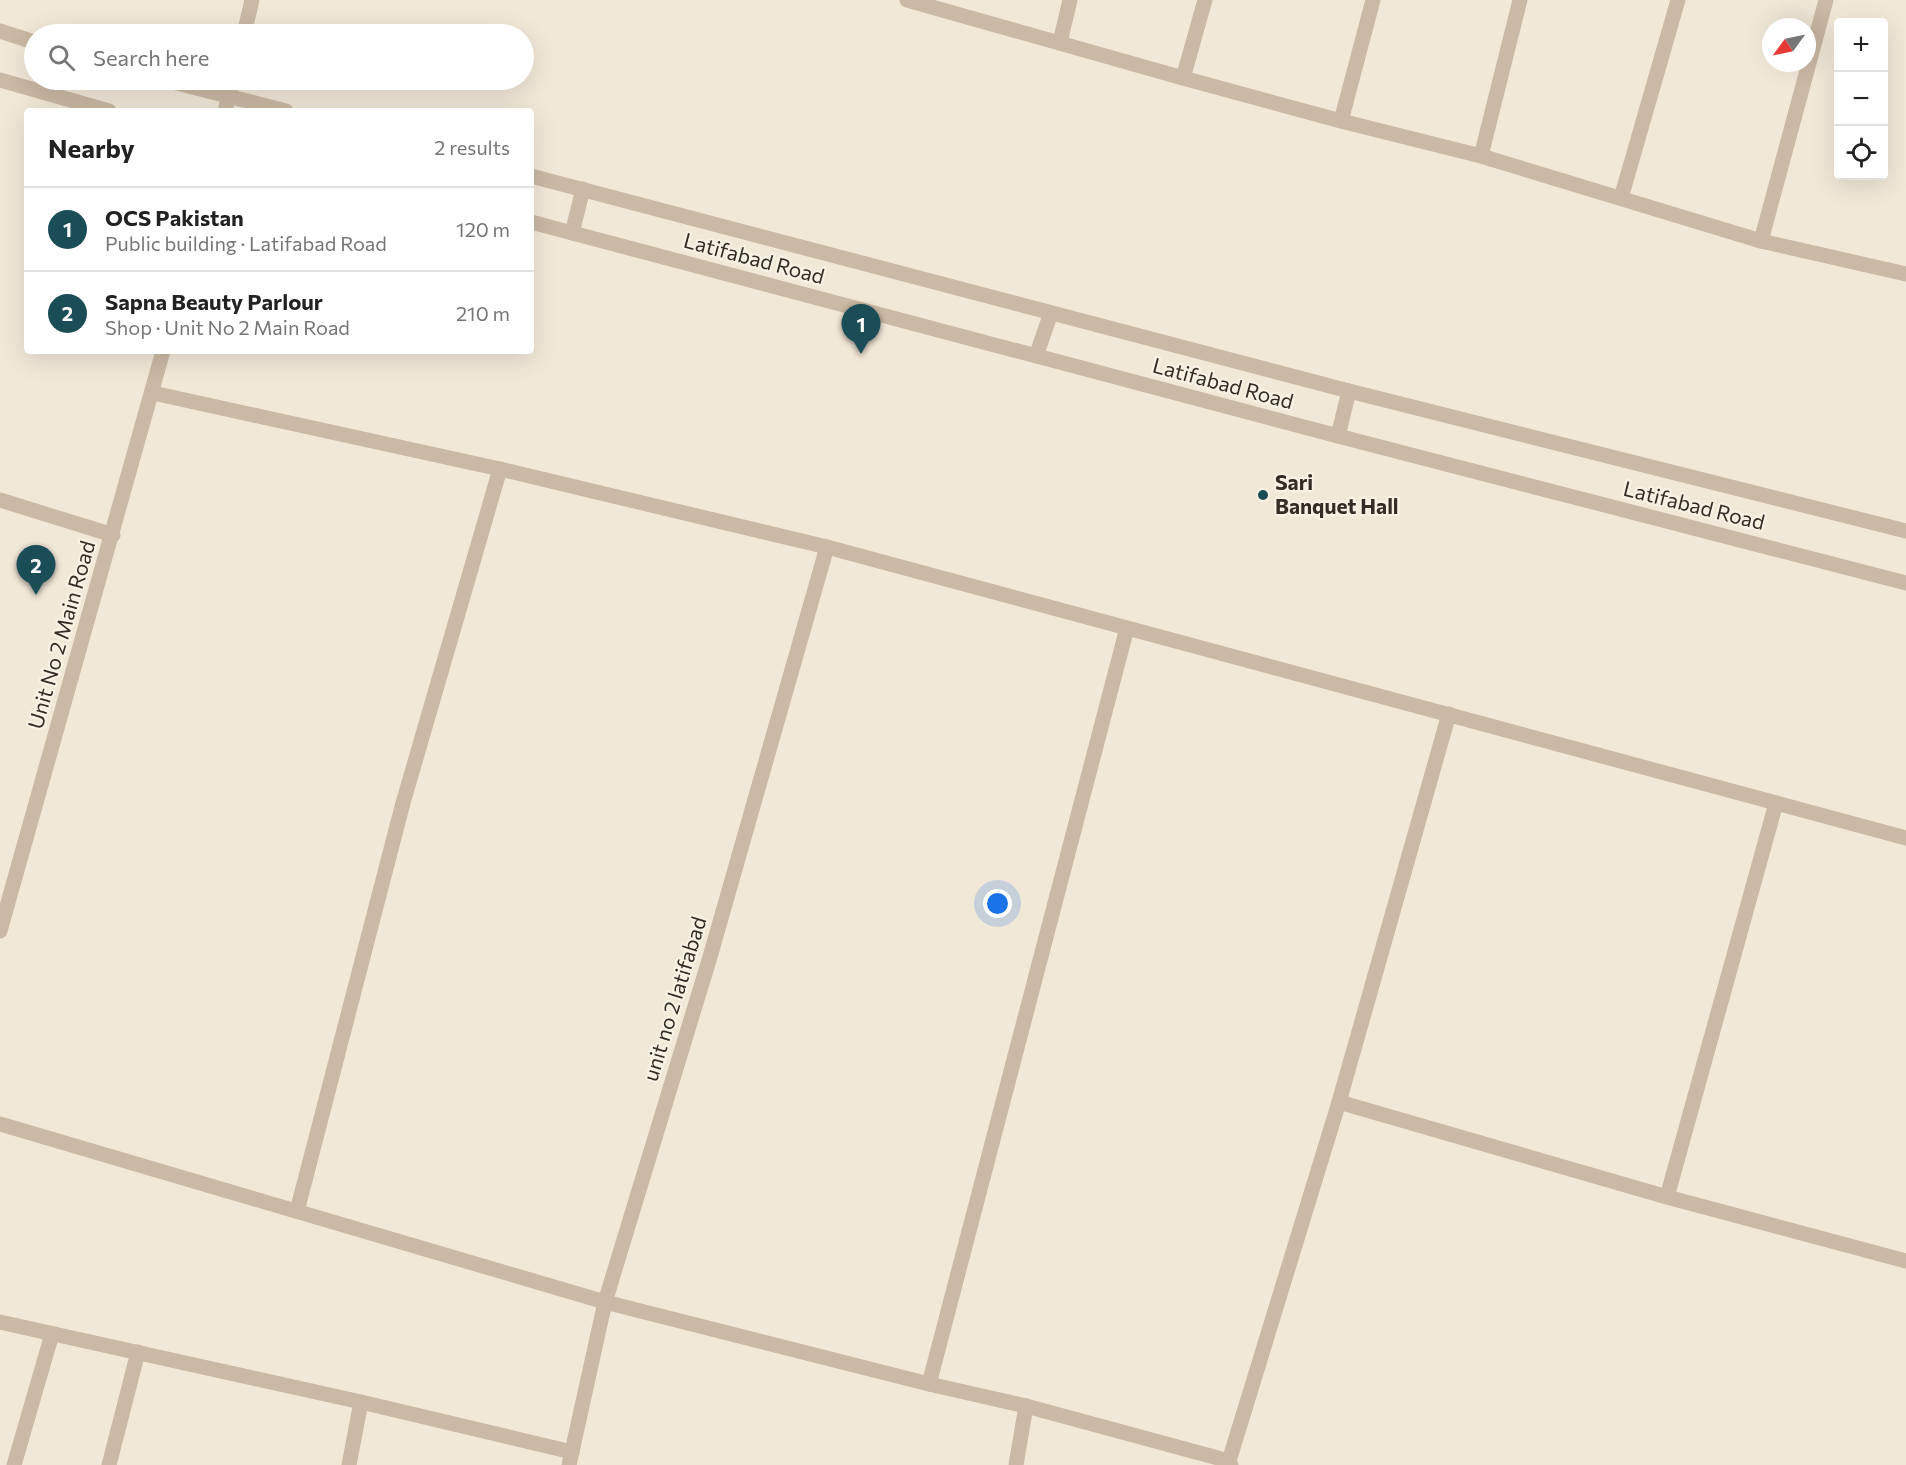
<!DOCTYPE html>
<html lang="en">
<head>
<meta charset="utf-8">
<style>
	:root { --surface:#fff; --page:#f2f2f2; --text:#222; --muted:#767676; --line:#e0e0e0; --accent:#1b4d57 }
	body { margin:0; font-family:Commissioner,sans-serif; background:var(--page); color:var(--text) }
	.controls { position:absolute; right:18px; top:18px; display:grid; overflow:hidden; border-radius:6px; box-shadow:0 6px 24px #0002 }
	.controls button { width:54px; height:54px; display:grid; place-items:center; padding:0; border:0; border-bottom:2px solid var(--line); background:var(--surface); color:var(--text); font:30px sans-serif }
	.compass { position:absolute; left:1762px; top:18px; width:54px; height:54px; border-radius:50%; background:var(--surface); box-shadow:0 6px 24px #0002; rotate:237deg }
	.you { position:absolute; left:998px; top:904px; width:21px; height:21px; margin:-15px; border:4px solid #fff; border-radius:50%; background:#1a73e8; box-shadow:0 0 0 9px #1a73e833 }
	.badge { display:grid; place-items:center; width:39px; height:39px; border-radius:50%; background:var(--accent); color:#fff; font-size:20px; font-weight:700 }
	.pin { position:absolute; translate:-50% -50px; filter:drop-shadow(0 2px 3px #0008) }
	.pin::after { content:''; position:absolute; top:32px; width:21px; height:18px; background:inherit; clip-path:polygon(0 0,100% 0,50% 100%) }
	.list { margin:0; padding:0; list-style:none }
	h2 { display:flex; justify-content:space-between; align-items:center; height:78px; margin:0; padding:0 24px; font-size:26px }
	h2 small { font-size:20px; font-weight:400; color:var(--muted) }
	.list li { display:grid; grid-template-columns:39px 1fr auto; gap:18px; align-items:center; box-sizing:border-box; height:84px; padding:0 24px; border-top:2px solid var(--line) }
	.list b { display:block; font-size:22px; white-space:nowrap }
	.list p { margin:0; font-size:20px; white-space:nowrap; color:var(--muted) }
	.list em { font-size:20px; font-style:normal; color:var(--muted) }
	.icon { flex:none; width:33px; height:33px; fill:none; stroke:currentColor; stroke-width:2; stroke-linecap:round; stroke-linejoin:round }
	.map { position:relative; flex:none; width:1906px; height:1465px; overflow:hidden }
	.search { position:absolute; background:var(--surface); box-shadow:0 6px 24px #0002; left:24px; top:24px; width:510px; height:66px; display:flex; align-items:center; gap:15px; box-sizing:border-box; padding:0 21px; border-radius:33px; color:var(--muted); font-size:22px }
	.panel { position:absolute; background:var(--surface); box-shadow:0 6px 24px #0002; left:24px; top:108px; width:510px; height:246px; border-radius:6px }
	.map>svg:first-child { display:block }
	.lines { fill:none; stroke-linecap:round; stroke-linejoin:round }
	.minor { stroke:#cab9a4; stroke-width:15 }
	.poi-dot { fill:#1b4d57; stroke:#f9f2e4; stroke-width:2 }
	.labels { text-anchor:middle; stroke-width:4.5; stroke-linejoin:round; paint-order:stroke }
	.street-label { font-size:21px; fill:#352c26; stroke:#f9f2e4 }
	.poi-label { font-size:21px; font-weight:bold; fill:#352c26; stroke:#f9f2e4; text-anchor:start }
</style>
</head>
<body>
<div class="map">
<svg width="1906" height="1465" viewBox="0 0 1906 1465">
	<rect width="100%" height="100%" fill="#f2e8d8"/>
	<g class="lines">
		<g class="minor">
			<polyline points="907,0 1183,78 1341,121 1481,156 1761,241 1906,274"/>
			<polyline points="0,31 34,42"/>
			<polyline points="244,34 252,0"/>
			<polyline points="1060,42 1070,0"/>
			<polyline points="1183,78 1205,0"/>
			<polyline points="0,80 109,111"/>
			<polyline points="165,80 286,111"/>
			<polyline points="225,111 233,80"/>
			<polyline points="1341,121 1373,0"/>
			<polyline points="1481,156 1520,0"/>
			<polyline points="531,176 1349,391 1906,531"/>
			<polyline points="1621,198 1678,0"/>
			<polyline points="531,222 1338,436 1906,583"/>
			<polyline points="572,233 583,189"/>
			<polyline points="1761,241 1826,0"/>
			<polyline points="1036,356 1051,313"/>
			<polyline points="153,393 500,469 827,547 1906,838"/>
			<polyline points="1338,436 1349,391"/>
			<polyline points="0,500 113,535"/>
			<polyline points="0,931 163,351"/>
			<polyline points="1339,1102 1667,1197 1906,1261"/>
			<polyline points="0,1124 605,1302 929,1384 1026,1406 1229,1461"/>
			<polyline points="1667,1197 1776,803"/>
			<polyline points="297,1211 403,803 500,469"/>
			<polyline points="0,1322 361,1402 572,1452"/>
			<polyline points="929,1384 1127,628"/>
			<polyline points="14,1465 52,1334"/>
			<polyline points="109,1465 138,1352"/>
			<polyline points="349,1465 361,1402"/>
			<polyline points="569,1465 605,1302 710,957 827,547"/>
			<polyline points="1016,1465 1026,1406"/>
			<polyline points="1231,1465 1229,1461 1339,1102 1449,714"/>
		</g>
	</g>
	<circle class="poi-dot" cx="1263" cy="495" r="6"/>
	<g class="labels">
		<g class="street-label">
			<text transform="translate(754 259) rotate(15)" y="7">Latifabad Road</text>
			<text transform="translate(1223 384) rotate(15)" y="7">Latifabad Road</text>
			<text transform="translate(1694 506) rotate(14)" y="7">Latifabad Road</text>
			<text transform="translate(62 635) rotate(-74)" y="7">Unit No 2 Main Road</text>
			<text transform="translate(675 999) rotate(-73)" y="7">unit no 2 latifabad</text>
		</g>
		<g class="poi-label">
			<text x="1275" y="490">Sari<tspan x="1275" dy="24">Banquet Hall</tspan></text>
		</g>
	</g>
</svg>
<div class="controls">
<button>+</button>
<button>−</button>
<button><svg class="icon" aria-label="locate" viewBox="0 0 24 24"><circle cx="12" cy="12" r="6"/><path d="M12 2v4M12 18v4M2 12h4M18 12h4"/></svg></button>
</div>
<svg class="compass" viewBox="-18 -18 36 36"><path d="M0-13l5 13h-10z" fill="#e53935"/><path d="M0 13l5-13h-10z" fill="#767676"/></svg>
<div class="you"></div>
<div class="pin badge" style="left:861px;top:354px">1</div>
<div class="pin badge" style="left:36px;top:595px">2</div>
<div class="search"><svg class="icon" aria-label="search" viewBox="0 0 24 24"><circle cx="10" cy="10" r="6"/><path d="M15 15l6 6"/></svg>Search here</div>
<section class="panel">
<h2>Nearby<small>2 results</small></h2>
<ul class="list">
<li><span class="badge">1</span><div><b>OCS Pakistan</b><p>Public building · Latifabad Road</p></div><em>120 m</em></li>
<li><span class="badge">2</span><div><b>Sapna Beauty Parlour</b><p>Shop · Unit No 2 Main Road</p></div><em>210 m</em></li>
</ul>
</section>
</div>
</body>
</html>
